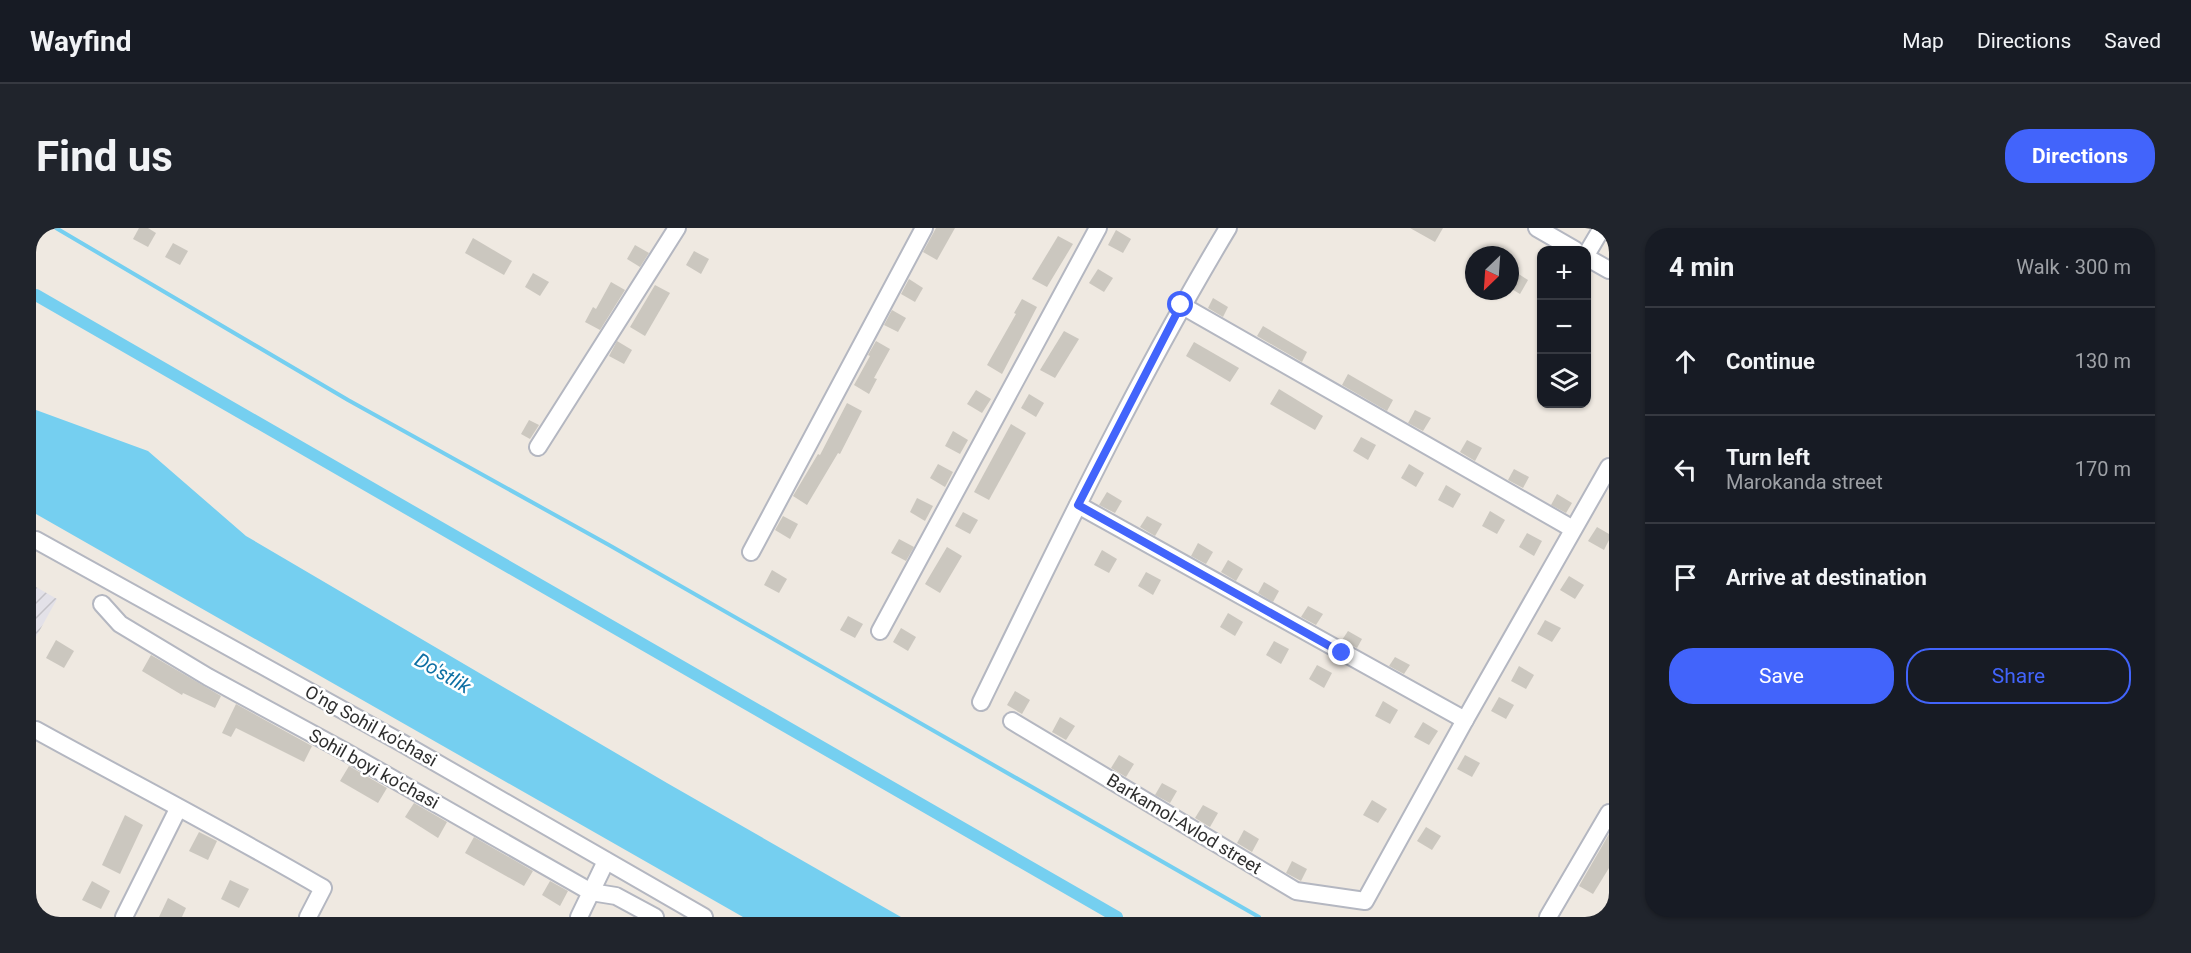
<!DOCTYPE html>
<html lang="en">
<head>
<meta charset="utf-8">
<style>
	:root { --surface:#171b24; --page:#20242c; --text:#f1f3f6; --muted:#9ea1a6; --line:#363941; --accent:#4264fb }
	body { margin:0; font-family:Roboto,sans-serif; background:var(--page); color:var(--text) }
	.controls { position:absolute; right:18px; top:18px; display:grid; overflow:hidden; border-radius:12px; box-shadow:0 2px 4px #0004 }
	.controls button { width:54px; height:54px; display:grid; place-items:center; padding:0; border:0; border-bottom:2px solid var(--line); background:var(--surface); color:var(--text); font:30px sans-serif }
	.compass { position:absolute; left:1429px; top:18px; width:54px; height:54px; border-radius:50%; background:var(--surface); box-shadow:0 2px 4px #0004; rotate:205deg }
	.stop { position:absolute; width:18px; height:18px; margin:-14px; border:4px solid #4264fb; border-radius:50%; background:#fff }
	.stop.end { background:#4264fb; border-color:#fff; box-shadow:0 2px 6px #0008 }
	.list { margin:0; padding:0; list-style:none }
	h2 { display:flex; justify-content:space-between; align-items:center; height:78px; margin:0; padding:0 24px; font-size:26px }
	h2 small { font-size:20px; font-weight:400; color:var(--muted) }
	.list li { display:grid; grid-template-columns:39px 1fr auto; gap:18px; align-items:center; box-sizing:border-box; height:108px; padding:0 24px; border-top:2px solid var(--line) }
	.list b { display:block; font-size:22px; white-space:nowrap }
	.list p { margin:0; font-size:20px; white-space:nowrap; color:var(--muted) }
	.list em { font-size:20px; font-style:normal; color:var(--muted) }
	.actions { display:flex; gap:12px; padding:18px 24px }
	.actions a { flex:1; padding:14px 0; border:2px solid var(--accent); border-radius:24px; text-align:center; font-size:21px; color:var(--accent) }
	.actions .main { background:var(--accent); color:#fff }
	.icon { flex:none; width:33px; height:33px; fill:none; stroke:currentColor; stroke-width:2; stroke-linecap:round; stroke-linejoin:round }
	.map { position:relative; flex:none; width:1573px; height:689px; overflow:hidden; border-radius:24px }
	header { display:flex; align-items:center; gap:36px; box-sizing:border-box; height:84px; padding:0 30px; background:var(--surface); border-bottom:2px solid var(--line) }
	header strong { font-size:28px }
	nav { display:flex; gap:33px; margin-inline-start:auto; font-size:21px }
	.intro { display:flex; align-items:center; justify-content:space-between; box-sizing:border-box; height:144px; padding:0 36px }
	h1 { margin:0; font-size:42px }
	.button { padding:15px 27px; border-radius:24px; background:var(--accent); color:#fff; font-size:21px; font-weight:700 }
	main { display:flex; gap:36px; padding:0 36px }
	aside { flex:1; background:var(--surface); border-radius:24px; box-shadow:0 2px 4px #0004 }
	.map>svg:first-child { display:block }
	.industrial { fill:url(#industrial-furrows) }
	.water { fill:#75cff0 }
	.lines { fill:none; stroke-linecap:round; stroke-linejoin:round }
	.stream { stroke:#75cff0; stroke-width:4 }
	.canal { stroke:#75cff0; stroke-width:12 }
	.building { fill:#cbc7bf }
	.minor-casing { stroke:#b4b7c1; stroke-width:20 }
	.minor { stroke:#fff; stroke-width:16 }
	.route { stroke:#4264fb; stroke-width:8 }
	.labels { text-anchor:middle; stroke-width:5; stroke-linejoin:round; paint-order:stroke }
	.street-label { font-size:18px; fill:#2e2e2e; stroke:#fff }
	.water-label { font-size:20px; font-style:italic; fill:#0d6fa3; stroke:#fff }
</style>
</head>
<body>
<header>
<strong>Wayfind</strong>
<nav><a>Map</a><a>Directions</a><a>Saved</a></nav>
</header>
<div class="intro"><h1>Find us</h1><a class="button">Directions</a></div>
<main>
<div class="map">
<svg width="1573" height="689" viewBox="0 0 1573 689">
	<defs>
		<pattern id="industrial-furrows" width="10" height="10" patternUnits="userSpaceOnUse" patternTransform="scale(1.5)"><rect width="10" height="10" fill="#e3e1e8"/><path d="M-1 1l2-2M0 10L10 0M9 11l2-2" fill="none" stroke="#c3c1c7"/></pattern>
	</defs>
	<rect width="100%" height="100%" fill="#efe9e1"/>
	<polygon class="industrial" points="0,359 21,371 0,409"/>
	<polygon class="water" points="0,182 112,223 210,308 631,555 865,689 707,689 0,286"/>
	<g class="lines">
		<polyline class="stream" points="20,0 312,172 573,317 1223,689"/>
		<polyline class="canal" points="0,67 1081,689"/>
	</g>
	<g class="building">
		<polygon points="103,0 112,0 120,5 112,19 97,11"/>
		<polygon points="900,0 919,0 901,32 887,24"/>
		<polygon points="1374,0 1407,0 1399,14"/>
		<polygon points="1080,2 1095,11 1087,25 1072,17"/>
		<polygon points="1022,8 1037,16 1011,59 996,51"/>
		<polygon points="437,10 476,33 468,47 429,25"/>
		<polygon points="137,15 152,23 144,37 129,29"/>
		<polygon points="599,17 613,25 604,39 591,31"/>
		<polygon points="658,23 673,31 665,46 650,37"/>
		<polygon points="1062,41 1077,50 1068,64 1053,55"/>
		<polygon points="1478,43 1492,52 1484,66 1474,60 1474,49"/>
		<polygon points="497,45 513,54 504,68 489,59"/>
		<polygon points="873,51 887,60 879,74 865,66"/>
		<polygon points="575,54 589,62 564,102 549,94 557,79 560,81"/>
		<polygon points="619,57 634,65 609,108 594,99"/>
		<polygon points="1177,70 1192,79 1187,89 1172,80"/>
		<polygon points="986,71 1001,79 966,146 951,137 980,86 978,85"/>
		<polygon points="856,82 870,90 862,104 848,97"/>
		<polygon points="1227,98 1271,124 1266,134 1221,108"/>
		<polygon points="1028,103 1043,111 1019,150 1004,142"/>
		<polygon points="581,113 596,122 588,136 573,128"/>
		<polygon points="840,113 854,121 838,150 841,151 833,166 818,157 834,128 832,127"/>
		<polygon points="1158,114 1203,140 1194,154 1150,128"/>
		<polygon points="1312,146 1357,172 1351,183 1306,157"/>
		<polygon points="1243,161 1287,188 1279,202 1234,176"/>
		<polygon points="940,162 955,171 946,185 931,176"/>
		<polygon points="993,166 1008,175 1000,189 985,180"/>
		<polygon points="811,175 826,183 804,226 802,225 771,277 757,268 782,226 784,227"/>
		<polygon points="1379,182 1395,190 1387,203 1372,195"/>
		<polygon points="493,192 503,197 494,211 485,206"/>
		<polygon points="975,196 990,205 953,272 938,264"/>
		<polygon points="917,203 932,212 924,226 909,218"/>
		<polygon points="1325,209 1340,217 1332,232 1317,223"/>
		<polygon points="1431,212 1446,220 1439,233 1424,224"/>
		<polygon points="902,236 917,244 909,259 894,250"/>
		<polygon points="1373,236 1388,245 1380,259 1365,250"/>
		<polygon points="1478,241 1493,249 1487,260 1472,252"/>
		<polygon points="1410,257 1425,266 1417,280 1402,272"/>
		<polygon points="1071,264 1086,273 1079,285 1063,277"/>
		<polygon points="1521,266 1536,275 1530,285 1515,277"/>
		<polygon points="881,270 897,278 889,293 874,284"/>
		<polygon points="1454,283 1469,292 1461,306 1446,298"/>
		<polygon points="927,284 942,292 934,306 919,298"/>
		<polygon points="747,288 762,296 754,311 739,302"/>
		<polygon points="1111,288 1126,296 1119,308 1104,299"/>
		<polygon points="1561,299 1573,306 1573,312 1568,322 1552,313"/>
		<polygon points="1491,305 1506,313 1498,328 1483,319"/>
		<polygon points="863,311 878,319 870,333 855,325"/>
		<polygon points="1162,315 1177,324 1170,336 1155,328"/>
		<polygon points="911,319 926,328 904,365 889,356"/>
		<polygon points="1066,322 1081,331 1073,345 1058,337"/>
		<polygon points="1192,332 1207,341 1200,353 1185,344"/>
		<polygon points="736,342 751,351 743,365 728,357"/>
		<polygon points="1110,344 1125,352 1117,367 1102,358"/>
		<polygon points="1533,348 1548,357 1539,371 1524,362"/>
		<polygon points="1228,354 1243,363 1237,374 1222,365"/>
		<polygon points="1272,378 1287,386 1280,397 1265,389"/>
		<polygon points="1192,385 1207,394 1199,408 1184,399"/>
		<polygon points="812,388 827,396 819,410 804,402"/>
		<polygon points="1509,392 1525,400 1516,414 1501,406"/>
		<polygon points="865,400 880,409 872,423 857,414"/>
		<polygon points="1312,403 1326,411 1321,420 1306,412"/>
		<polygon points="20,412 38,423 28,440 10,430"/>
		<polygon points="1238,413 1253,421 1245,436 1230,427"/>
		<polygon points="115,427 185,468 179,480 147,465 146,467 106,443"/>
		<polygon points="1359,429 1374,437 1368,446 1353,438"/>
		<polygon points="1281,437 1296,445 1288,460 1273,451"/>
		<polygon points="1483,438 1498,447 1490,461 1475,453"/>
		<polygon points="979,463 994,472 986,486 971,477"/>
		<polygon points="1463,469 1478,477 1470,491 1455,483"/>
		<polygon points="1347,473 1362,482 1354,496 1339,488"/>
		<polygon points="200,476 276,518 268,534 200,500 195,509 186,505"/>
		<polygon points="1024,489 1039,498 1030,512 1016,504"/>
		<polygon points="1387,494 1402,503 1393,517 1378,509"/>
		<polygon points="1083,527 1098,536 1090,549 1075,540"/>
		<polygon points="1429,527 1444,535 1436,549 1421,541"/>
		<polygon points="313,538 351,560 342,575 304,553"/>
		<polygon points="1126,555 1141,563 1134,575 1119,567"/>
		<polygon points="1336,572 1351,581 1342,595 1327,587"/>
		<polygon points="378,575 411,594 402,610 369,589"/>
		<polygon points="1167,577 1182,585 1174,599 1159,590"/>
		<polygon points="89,587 107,597 84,646 66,637"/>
		<polygon points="1390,599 1405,608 1396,622 1381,613"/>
		<polygon points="1208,602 1223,611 1216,624 1201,615"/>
		<polygon points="163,604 181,613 172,632 153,623"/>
		<polygon points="1573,606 1573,640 1557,666 1543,658"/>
		<polygon points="438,609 497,643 488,658 429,625"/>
		<polygon points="1256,633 1271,641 1265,653 1250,645"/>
		<polygon points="194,652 213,661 203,680 185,671"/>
		<polygon points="56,653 74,663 65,681 46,672"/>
		<polygon points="514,653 532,663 524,678 506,667"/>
		<polygon points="132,670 150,680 146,689 123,689"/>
	</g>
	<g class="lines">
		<g class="minor-casing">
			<g id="minor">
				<polyline points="1501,0 1539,22"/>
				<polyline points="1550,27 1566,0"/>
				<polyline points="1550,29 1573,42"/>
				<polyline points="1145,77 1537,301"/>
				<polyline points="502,219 641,0"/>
				<polyline points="1042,277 1429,492"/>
				<polyline points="0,312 366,515 668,689"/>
				<polyline points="715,324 888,0"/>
				<polyline points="66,376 84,396 172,449 308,523 555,664 580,668 619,689"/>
				<polyline points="844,403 1062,0"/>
				<path d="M945,474C1023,314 1100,153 1192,0"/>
				<polyline points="976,493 1260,663 1329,673 1429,492 1573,239"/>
				<path d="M0,502C96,555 193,605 287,660L272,689"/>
				<polyline points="88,689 142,581"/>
				<polyline points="543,689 570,633"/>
				<polyline points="1512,689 1573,585"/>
			</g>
		</g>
		<use href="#minor" class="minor"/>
	</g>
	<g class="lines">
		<polyline class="route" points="1145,77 1042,277 1306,425"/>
	</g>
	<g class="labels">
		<g class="street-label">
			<text transform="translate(335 498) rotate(29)" y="6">O'ng Sohil ko'chasi</text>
			<text transform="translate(338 541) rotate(29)" y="6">Sohil boyi ko'chasi</text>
			<text transform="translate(1148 596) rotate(31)" y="6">Barkamol-Avlod street</text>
		</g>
		<g class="water-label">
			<text transform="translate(407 445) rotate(30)" y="7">Do'stlik</text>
		</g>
	</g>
</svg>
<div class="controls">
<button>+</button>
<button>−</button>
<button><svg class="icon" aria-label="layers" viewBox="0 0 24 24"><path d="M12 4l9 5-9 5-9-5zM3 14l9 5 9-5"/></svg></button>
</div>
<svg class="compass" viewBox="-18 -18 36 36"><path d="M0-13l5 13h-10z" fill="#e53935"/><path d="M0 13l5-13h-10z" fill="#9ea1a6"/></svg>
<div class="stop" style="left:1145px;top:77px"></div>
<div class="stop end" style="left:1306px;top:425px"></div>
</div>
<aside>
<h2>4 min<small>Walk · 300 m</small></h2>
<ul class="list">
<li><svg class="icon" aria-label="ahead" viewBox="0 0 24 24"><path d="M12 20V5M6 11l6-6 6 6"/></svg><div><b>Continue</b></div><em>130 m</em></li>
<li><svg class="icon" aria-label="left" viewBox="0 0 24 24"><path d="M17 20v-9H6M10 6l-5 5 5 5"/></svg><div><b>Turn left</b><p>Marokanda street</p></div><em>170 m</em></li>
<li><svg class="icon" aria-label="arrive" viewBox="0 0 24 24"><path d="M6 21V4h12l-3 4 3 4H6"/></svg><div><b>Arrive at destination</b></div></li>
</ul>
<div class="actions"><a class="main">Save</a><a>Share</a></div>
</aside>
</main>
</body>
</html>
